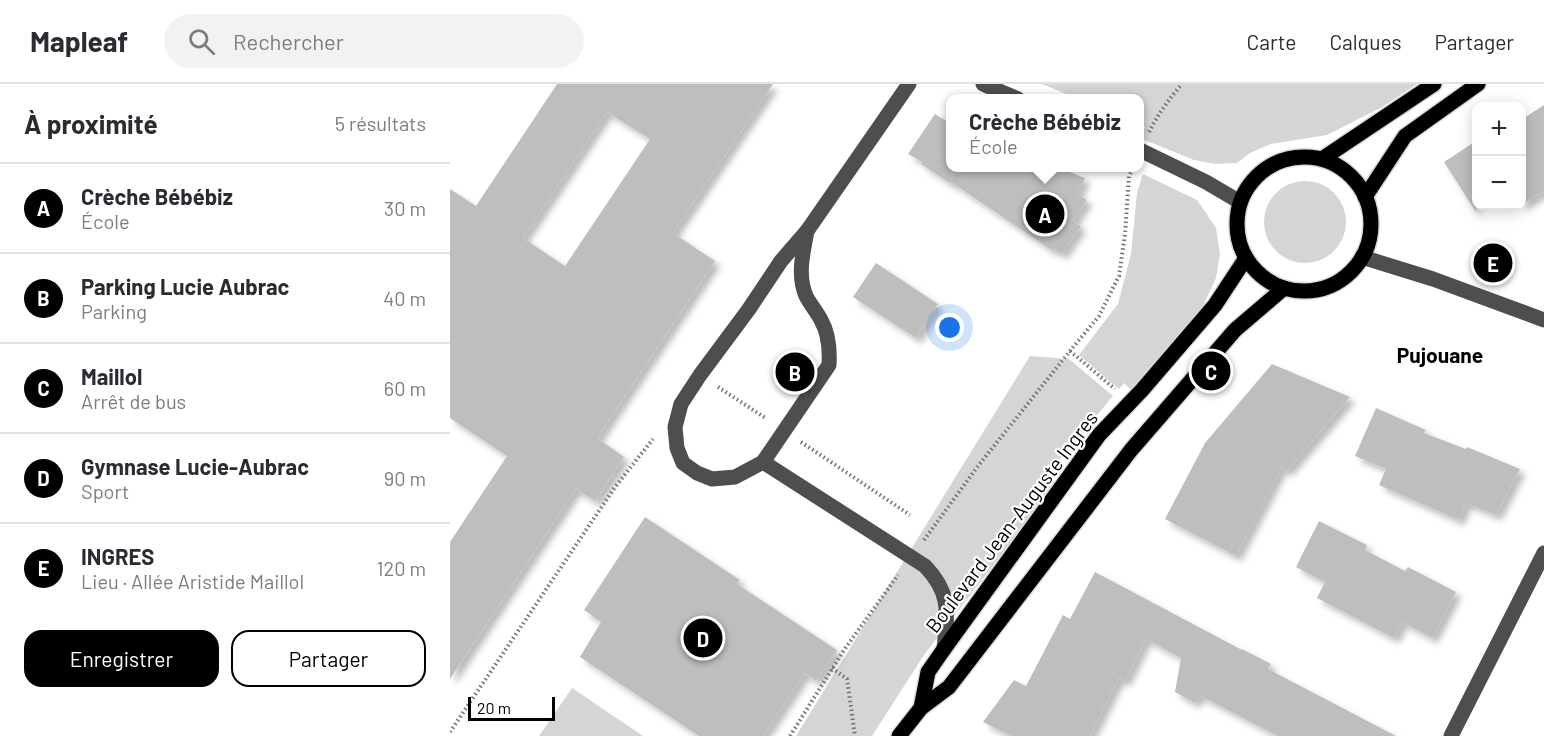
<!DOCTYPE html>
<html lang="fr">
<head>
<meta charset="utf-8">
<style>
	:root { --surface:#fff; --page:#f2f2f3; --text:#2b2b33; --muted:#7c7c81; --line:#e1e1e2; --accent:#000 }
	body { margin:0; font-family:Barlow,sans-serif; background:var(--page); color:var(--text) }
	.controls { position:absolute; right:18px; top:18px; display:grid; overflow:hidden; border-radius:12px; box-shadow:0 3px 15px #0003 }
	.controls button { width:54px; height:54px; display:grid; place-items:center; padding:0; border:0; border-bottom:2px solid var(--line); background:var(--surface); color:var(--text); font:30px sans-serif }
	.scale { position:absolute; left:18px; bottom:15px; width:87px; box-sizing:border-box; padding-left:6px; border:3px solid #000; border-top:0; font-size:16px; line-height:21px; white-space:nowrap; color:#000; -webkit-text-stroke:4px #fff; paint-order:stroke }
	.you { position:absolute; left:500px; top:244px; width:21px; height:21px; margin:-15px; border:4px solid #fff; border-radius:50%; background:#1a73e8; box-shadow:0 0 0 9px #1a73e833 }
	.badge { display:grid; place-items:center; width:39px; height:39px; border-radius:50%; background:var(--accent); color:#fff; font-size:20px; font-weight:700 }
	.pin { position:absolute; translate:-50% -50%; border:3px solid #fff; box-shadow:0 2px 6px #0006 }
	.popup { position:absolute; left:496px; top:10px; width:198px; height:78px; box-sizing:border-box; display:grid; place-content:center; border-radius:12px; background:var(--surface); filter:drop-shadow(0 2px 4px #0005); font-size:20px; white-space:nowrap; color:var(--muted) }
	.popup b { font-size:22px; color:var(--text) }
	.popup::after { content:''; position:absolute; left:50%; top:100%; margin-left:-12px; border:12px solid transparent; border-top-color:var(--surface) }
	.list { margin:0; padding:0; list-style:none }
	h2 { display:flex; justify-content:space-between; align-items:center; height:78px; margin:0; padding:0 24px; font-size:26px }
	h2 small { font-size:20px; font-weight:400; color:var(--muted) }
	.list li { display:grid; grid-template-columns:39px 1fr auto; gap:18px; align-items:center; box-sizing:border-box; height:90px; padding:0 24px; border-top:2px solid var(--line) }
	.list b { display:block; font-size:22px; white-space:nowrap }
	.list p { margin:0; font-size:20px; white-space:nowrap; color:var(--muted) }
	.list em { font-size:20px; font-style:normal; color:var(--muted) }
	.actions { display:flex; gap:12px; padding:18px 24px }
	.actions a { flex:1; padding:14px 0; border:2px solid var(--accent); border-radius:18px; text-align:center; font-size:21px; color:var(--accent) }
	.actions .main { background:var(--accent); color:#fff }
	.icon { flex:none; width:33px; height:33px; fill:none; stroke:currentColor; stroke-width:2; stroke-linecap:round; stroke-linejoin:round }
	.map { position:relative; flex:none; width:1094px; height:652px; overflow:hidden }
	header { display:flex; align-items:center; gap:36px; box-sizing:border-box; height:84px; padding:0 30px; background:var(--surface); border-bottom:2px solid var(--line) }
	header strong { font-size:28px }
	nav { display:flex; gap:33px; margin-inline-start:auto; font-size:21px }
	.search { width:420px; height:54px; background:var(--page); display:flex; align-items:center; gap:15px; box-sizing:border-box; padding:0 21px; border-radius:33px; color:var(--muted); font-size:22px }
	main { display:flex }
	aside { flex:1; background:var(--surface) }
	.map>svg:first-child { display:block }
	.green { fill:#d5d5d5 }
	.building { fill:#bebebe; fill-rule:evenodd; filter:url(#shadow) }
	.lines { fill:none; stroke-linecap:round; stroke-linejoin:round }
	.major-casing { stroke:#dbdbdb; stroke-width:18 }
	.path { stroke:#707070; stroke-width:4; stroke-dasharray:1.5 3; stroke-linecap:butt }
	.minor { stroke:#4e4e4e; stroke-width:15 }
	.major { stroke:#000; stroke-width:15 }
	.labels { text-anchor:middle; stroke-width:4.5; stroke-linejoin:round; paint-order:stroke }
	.street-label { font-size:20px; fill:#000; stroke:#fff }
	.neighbourhood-label { font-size:21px; font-weight:bold; fill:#000; stroke:#fff }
</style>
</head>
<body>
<header>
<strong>Mapleaf</strong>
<div class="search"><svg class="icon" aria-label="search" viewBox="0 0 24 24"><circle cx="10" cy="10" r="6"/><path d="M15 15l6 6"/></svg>Rechercher</div>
<nav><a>Carte</a><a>Calques</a><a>Partager</a></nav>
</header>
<main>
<aside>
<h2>À proximité<small>5 résultats</small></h2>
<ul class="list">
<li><span class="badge">A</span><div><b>Crèche Bébébiz</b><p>École</p></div><em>30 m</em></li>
<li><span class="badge">B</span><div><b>Parking Lucie Aubrac</b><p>Parking</p></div><em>40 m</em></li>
<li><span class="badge">C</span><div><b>Maillol</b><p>Arrêt de bus</p></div><em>60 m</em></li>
<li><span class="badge">D</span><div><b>Gymnase Lucie-Aubrac</b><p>Sport</p></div><em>90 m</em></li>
<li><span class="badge">E</span><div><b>INGRES</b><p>Lieu · Allée Aristide Maillol</p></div><em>120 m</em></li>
</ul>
<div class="actions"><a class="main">Enregistrer</a><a>Partager</a></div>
</aside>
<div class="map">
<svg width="1094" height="652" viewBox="0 0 1094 652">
	<defs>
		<filter id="shadow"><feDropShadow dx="5.5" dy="5.5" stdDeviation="3" flood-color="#0004"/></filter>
	</defs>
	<rect width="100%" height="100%" fill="#fff"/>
	<g class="green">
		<polygon points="592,0 967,0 932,23 877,51 821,60 800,69 787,79 765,80 744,76 690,54 690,51 695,43 690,40 690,15 626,14"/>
		<polygon points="693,90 747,116 766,144 770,170 766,194 751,226 682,307 674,299 669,305 629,271 668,220 681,170 687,109"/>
		<circle cx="855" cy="138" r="41"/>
		<polygon points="580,272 619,275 663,312 597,391 606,400 474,571 422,652 346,652"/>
		<polygon points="122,604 193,652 89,652"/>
	</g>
	<g class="building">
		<path d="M107,0H323L223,149L265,177L147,354L174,373L145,417L126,405L0,595V458L57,372L0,334V105L26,122ZM157,28L200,55L115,182L73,154Z"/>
		<polygon points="1094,21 1094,107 1071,121 1071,36"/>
		<polygon points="485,30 501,40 501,84 609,84 635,94 627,110 637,116 623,137 631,142 612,170 604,165 603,167 501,98 501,100 471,80 472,78 458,70"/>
		<polygon points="1026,57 1026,128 994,78"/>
		<polygon points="426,179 488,220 466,254 403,213"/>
		<polygon points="822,280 900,313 837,387 832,383 786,472 715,435 755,359"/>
		<polygon points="926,324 976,346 974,349 1016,365 1017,363 1070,385 1046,431 1016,419 1009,436 929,401 936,385 905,372"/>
		<polygon points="195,433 290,496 287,500 387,566 366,597 355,589 313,652 249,652 130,573 151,538 134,526"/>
		<polygon points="869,437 917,461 915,466 955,487 958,483 1006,508 982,554 952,538 944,554 867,514 875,498 846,483"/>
		<polygon points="645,488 792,566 792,565 821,580 818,585 946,652 828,652 749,611 745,619 725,608 731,574 696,555 675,597 669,594 640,652 561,652 533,638 564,596 576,602 613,531 620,535"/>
	</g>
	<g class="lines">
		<g class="major-casing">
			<g id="major">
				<circle cx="854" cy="140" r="67"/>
				<polyline points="872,75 984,0"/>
				<polyline points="915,113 955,52 1028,0"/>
				<polyline points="471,624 478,588 494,565 649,351 692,306 765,221 796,174"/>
				<polyline points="449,652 471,624 499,603 681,366 785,246 834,204"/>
			</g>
		</g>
		<g class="path">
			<path d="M699,48C708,30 719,15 732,0"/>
			<polyline points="620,267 665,305"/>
			<polyline points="268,303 317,335"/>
			<polyline points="351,358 460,431"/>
			<polyline points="474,456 528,382 620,267 649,232 669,192 675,150 679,92 682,86"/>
			<polyline points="382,584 397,595 405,652"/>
			<polyline points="0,648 165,403 203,355"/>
			<polyline points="340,652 394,566 448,491"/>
		</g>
		<g class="minor">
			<polyline points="533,0 568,15"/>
			<polyline points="690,66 756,98 790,118"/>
			<path d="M357,147C353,169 347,191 356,212C360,220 367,228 371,236C379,250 380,265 379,281L313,378L285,393L262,395L247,389L233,379L227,364L225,343L231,320L250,291L299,225L331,177Z"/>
			<polyline points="357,147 459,0"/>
			<polyline points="912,173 983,195 1094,236"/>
			<path d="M313,378L475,482C502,510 497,530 494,565"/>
			<polyline points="1001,652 1094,469"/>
		</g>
		<use href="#major" class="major"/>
	</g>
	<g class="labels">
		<g class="street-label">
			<text transform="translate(562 438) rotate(-53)" y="7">Boulevard Jean-Auguste Ingres</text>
		</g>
		<g class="neighbourhood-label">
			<text x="990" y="279">Pujouane</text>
		</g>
	</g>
</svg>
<div class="controls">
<button>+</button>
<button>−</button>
</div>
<div class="scale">20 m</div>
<div class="you"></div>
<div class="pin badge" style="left:595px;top:130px">A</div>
<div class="popup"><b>Crèche Bébébiz</b>École</div>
<div class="pin badge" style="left:345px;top:288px">B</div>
<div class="pin badge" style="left:761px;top:287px">C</div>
<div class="pin badge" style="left:253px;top:554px">D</div>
<div class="pin badge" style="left:1043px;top:179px">E</div>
</div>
</main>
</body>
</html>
